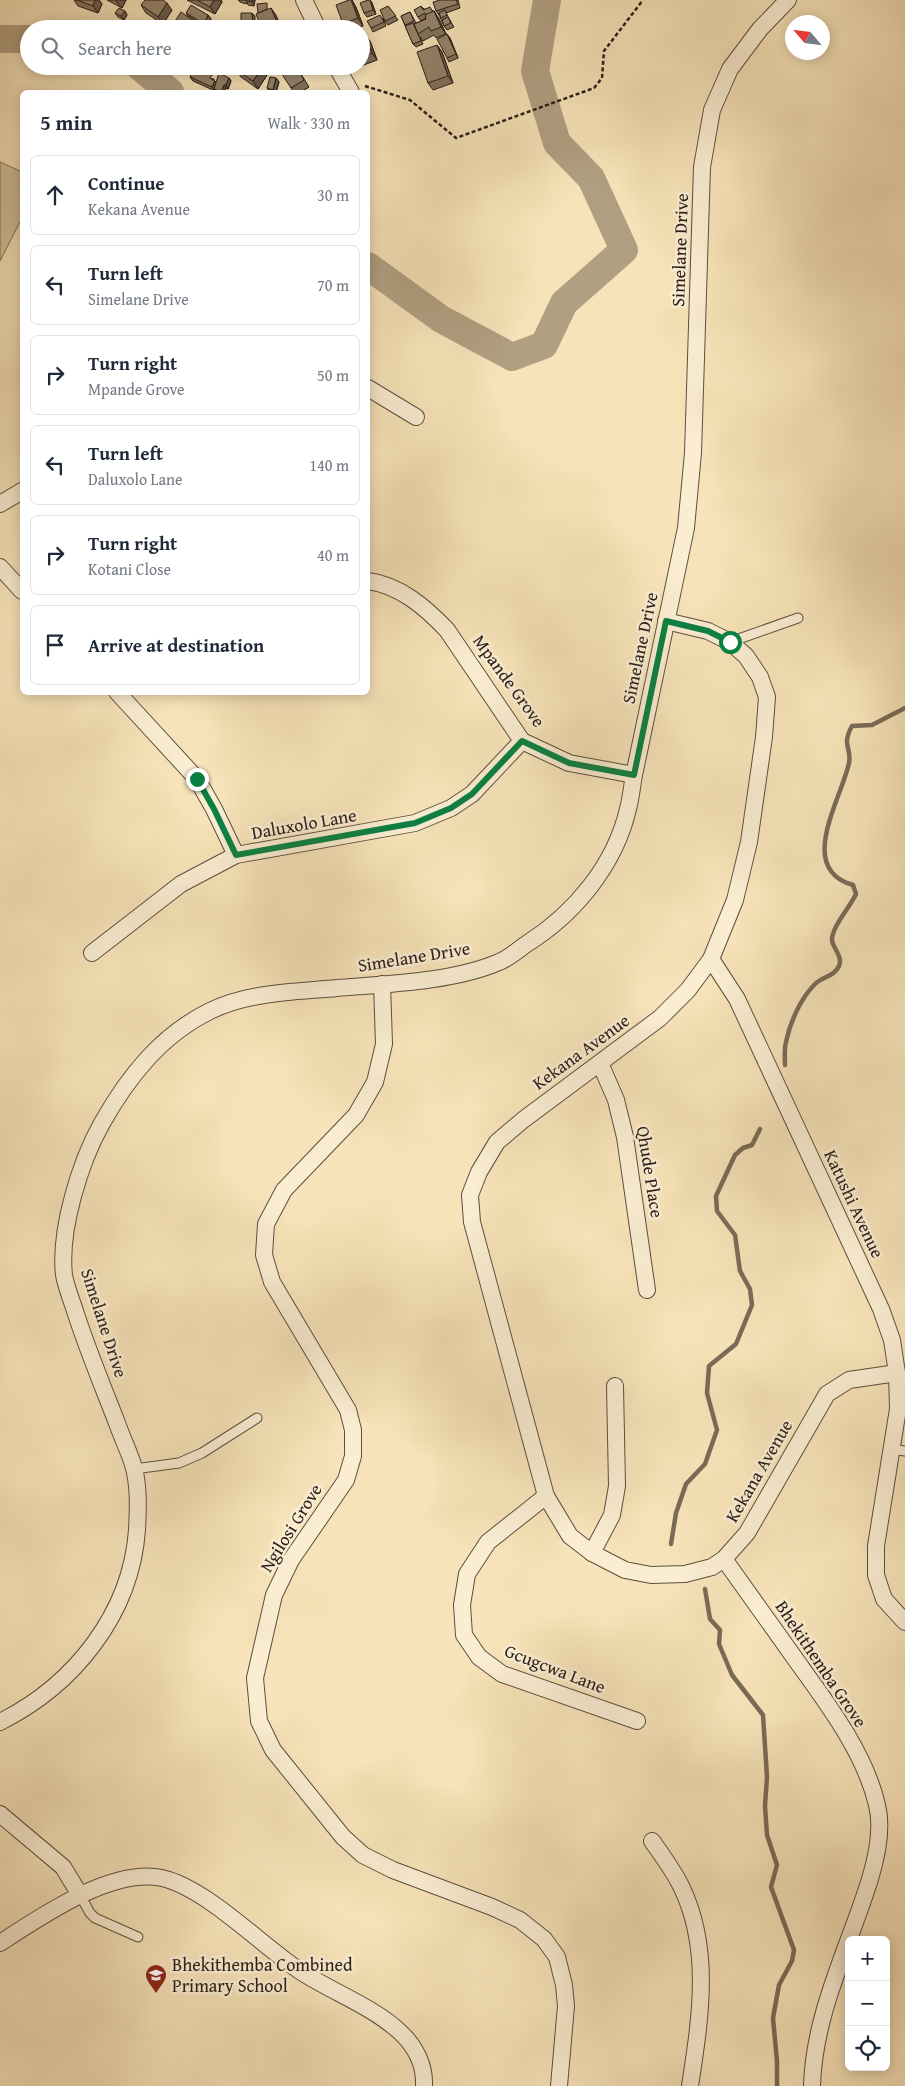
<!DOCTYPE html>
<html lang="en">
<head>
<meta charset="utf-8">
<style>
	:root { --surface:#fff; --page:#f2f2f3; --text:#1f2937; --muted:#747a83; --line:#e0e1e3 }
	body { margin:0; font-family:"Gentium Book Plus",serif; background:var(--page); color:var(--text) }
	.controls { position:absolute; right:15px; bottom:15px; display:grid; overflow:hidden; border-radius:8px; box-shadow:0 2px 12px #0003 }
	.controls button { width:45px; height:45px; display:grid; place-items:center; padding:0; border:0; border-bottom:1px solid var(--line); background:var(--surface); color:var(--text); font:25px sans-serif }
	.compass { position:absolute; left:785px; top:15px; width:45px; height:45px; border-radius:50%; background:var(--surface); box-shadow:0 2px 12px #0003; rotate:298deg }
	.stop { position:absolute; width:15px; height:15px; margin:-11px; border:4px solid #0b8043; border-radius:50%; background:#fff }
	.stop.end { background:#0b8043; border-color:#fff; box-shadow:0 1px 5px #0008 }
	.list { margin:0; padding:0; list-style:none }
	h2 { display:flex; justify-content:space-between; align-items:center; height:65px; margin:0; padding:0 20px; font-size:21px }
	h2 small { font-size:16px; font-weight:400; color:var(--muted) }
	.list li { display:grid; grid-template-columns:32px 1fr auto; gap:15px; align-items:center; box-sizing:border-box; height:80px; margin:0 10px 10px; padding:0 10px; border:1px solid var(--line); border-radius:8px }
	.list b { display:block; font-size:19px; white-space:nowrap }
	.list p { margin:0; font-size:16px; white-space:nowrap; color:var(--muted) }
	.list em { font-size:16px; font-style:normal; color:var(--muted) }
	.icon { flex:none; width:28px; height:28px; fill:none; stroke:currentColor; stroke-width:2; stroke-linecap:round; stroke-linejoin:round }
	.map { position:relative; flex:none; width:905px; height:2086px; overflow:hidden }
	.search { position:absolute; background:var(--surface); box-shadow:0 2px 12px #0003; left:20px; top:20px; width:350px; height:55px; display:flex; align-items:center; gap:12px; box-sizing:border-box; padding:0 18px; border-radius:28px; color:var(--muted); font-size:19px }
	.panel { position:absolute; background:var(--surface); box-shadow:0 2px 12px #0003; left:20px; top:90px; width:350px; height:605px; border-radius:8px }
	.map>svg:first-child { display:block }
	.garden { fill:#d4c19d; stroke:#7e6e5a }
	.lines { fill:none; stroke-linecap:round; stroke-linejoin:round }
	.stream { stroke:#7a6b57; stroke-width:4.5 }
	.river { stroke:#b19f82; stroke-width:28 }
	.lane-casing { stroke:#5c4e40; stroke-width:11 }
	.street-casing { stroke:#5c4e40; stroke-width:18 }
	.path { stroke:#281c17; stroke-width:2.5; stroke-dasharray:4 2.5; stroke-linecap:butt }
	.lane { stroke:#faedd2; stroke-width:9 }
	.street { stroke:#faedd2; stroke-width:16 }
	.wall { fill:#7f715c; stroke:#281c17 }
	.shaded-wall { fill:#685c4b; stroke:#281c17 }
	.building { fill:#94836b; stroke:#281c17 }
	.route { stroke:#0b8043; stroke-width:6 }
	.labels { text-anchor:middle; stroke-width:5; stroke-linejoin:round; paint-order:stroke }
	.street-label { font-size:18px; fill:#281c17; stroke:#faedd2 }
	.poi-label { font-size:18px; fill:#281c17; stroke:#faedd2; text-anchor:start }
</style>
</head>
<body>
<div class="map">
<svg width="905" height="2086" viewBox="0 0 905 2086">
	<rect width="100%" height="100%" fill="#f7e3b9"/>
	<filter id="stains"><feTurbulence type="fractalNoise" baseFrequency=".004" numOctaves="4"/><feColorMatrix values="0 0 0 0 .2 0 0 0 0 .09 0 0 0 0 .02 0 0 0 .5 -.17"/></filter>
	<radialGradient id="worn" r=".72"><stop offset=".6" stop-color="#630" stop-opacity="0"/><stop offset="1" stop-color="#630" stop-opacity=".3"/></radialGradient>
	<polygon class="garden" points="0,162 22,172 22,218 0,261"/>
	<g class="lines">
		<g class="stream">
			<path d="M785,1065C785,1058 784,1049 786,1042C790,1022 801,998 815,984C823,976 834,977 839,966C844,954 828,946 833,934C836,922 850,907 856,894L853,885C796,869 841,800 849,763C852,747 841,746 852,726L872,725L905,708"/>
			<polyline points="671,1544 676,1513 686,1484 705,1464 717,1430 707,1393 709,1366 736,1344 752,1305 750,1289 740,1271 735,1235 717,1211 716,1196 735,1155 743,1148 752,1145 760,1129"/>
			<polyline points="705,1589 710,1619 720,1630 719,1644 732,1675 763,1715 767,1777 765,1806 767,1835 777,1865 771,1887 794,1950 792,1961 779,1985 773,2018 777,2061 777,2086"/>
		</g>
		<g class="river">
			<polyline points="0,39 29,39"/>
			<polyline points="139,66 170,92"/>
			<polyline points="368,266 441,319 512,357 544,345 564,303 624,250 591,178 557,143 535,71 547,0"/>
		</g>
		<g class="lane-casing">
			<g id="lane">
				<polyline points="730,642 798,618"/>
				<polyline points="891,1449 905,1451"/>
				<polyline points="134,1469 179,1463 202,1453 257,1418"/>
				<polyline points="80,1895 90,1913 95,1918 138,1937"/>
			</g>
		</g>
		<g class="street-casing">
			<g id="street">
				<polyline points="304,0 318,29"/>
				<polyline points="336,66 351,92"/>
				<polyline points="368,388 416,417"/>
				<polyline points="0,504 22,491"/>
				<polyline points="0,567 22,591"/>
				<path d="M368,581C400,585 426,608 447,630L522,741L569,763L634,775"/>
				<polyline points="666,621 708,631 730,642 746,656 760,677 767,697 764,737 749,842 735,900 711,959 688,990 660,1018 523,1120 497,1142 479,1172 470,1195 472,1222 546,1496 570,1536 592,1553 625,1570 651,1575 685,1574 712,1567 724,1559 747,1533 827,1394 849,1380 897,1373"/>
				<polyline points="117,692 197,779 214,809 236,855"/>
				<polyline points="92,953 181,884 236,855 415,823 451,808 472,794 522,741"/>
				<polyline points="711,959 737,999 881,1309 892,1340 897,1373 898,1409 876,1546 876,1575 884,1599 905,1622"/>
				<polyline points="382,984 384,1044 375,1082 356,1115 284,1190 266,1224 264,1255 272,1282 348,1410 353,1430 353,1456 346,1480 291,1560 274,1595 255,1678 259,1721 273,1750 343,1837 363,1855 393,1870 492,1907 520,1920 544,1939 557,1957 564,1985 566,2006 559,2086"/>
				<polyline points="600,1063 616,1100 625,1137 647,1290"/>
				<polyline points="546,1496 488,1542 467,1574 462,1605 464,1635 479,1657 502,1674 637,1721"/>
				<polyline points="592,1553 612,1515 617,1486 615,1386"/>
				<path d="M724,1559C748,1593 772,1626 796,1660C827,1703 865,1753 877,1805C883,1829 877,1856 870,1879C849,1947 814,2013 812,2086"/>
				<path d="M0,1722C74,1685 131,1614 137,1530C138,1510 139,1488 134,1468C130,1453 122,1438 117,1423C103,1387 88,1351 76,1314C72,1301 66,1287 64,1275C59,1230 80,1162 102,1123C128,1077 161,1035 210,1011C249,992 294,992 337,988C387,984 453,982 499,962C509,958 519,949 528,943C575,913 615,865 628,809C631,798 632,786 634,775L686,528L693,453L702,167L712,110L730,69L760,29L788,0"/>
				<polyline points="0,1814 63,1867 80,1895"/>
				<path d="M652,1841C662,1855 673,1870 681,1886C712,1949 700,2020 690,2086"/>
				<path d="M0,1943C40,1917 112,1867 162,1878C206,1888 261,1945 300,1971C332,1992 372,2006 400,2032C415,2046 425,2065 424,2086"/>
			</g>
		</g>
		<polyline class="path" points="365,86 410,100 456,138 594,88 602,78 604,51 643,0"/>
		<use href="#lane" class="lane"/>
		<use href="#street" class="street"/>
	</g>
	<g class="wall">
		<polygon points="74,0 99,0 102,4 98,13 78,6"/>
		<polygon points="107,0 126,0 122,8"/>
		<polygon points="187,0 221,0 222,2 215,14"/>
		<polygon points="238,0 255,0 254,6 248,5 247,2 246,4 240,2"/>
		<polygon points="370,0 372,3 376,14 367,17 364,13"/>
		<polygon points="458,0 460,8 446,13 454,27 447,30 444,26 439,15 436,11"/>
		<polygon points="141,5 172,10 163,24 146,13"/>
		<polygon points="388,6 398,20 388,25 385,21"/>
		<polygon points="421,6 424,9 434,11 439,19 446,34 436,38 434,35 423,41 420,37 423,44 416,47 413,44 401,16 410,12 416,23 426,19 426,18 421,21 418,17"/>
		<polygon points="356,7 363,26 355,29 346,29 343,24"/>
		<polygon points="125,11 127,15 124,20 118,17 115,13"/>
		<polygon points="186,13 208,15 211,19 206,27 188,16"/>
		<polygon points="383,18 386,26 373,32 371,28"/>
		<polygon points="361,35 370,41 377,60 361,66"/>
		<polygon points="450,38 458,58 449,62 447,58"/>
		<polygon points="437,45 442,52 453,83 433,90 428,83"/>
		<polygon points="296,66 309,87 301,92 294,92 291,88"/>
		<polygon points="236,70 267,75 258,89 241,77"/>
		<polygon points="190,77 214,79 214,80 216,82 229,78 231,81 228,89 226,88 224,92 217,92 215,90 215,91 193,81"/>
		<polygon points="276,78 279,82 276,92 270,92 267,88"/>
	</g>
	<g class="shaded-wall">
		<polygon points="95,0 99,0 102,4 98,13 93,6"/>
		<polygon points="117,0 126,0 122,8 116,1"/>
		<polygon points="214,0 221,0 222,2 215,14 210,7"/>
		<polygon points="252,0 255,0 254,6 252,2"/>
		<polygon points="352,0 356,7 363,26 358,18"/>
		<polygon points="370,0 372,3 376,14 373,10"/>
		<polygon points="167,3 172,10 163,24 158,17"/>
		<polygon points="271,8 276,15 282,29 280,29 279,27"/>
		<polygon points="125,11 127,15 124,20 121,16"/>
		<polygon points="434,11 439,19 446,34 441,27"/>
		<polygon points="252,13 255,16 255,29 253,29"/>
		<polygon points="208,15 211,19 206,27 204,24"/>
		<polygon points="162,24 164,28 164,29 159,29"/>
		<polygon points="198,24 202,29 195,29"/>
		<polygon points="364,34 370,41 377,60 372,53"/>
		<polygon points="447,34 450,38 458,58 456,54"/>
		<polygon points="437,45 442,52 453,83 448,76"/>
		<polygon points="262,68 267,75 258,89 253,81"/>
		<polygon points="229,78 231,81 228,89 226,85"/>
		<polygon points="276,78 279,82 276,92 275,92 273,90"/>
		<polygon points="215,81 218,84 215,91 212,87"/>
		<polygon points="224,85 226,88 224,92 221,92"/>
	</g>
	<g class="building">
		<polygon points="77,0 95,0 93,6"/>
		<polygon points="145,0 163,0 167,3 158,17 141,5"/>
		<polygon points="197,0 214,0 210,7"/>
		<polygon points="246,0 252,0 252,2 246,1"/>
		<polygon points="349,0 351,0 358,18 343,24 336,5"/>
		<polygon points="368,0 370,0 373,10 364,13 360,3"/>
		<polygon points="440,0 456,0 458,4 436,11 433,2"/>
		<polygon points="267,3 267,9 258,13 257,4"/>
		<polygon points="191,5 208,15 204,24 186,13"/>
		<polygon points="388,6 396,16 385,21 380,10"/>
		<polygon points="421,6 423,10 430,7 433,12 426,15 425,13 418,17 414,10"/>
		<polygon points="119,8 125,11 121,16 115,13"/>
		<polygon points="271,8 279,27 274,29 262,29 256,14"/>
		<polygon points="445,10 447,15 441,18 439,13"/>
		<polygon points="434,11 441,27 431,31 429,27 418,34 414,24 426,19 425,15"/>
		<polygon points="181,12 198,24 195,29 176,29 172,26"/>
		<polygon points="410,12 414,21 405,25 401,16"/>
		<polygon points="241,13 252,13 253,29 241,29"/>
		<polygon points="380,15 384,22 371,28 367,21"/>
		<polygon points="448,17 451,23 444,26 442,20"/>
		<polygon points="154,20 162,24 159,29 139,29 142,23 150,27"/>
		<polygon points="413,23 421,41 413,44 405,26"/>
		<polygon points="364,34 372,53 361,57 361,35"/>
		<polygon points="447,34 456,54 447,58 437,39"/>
		<polygon points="437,45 448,76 428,83 417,52"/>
		<polygon points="238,66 260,66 262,68 253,81 236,70"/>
		<polygon points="288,66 296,66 304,80 291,88 280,71"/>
		<polygon points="195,67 212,75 210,78 215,81 212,87 190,77"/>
		<polygon points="219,73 229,78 226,85 224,85 221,92 214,89"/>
		<polygon points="270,77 276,78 273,90 267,88"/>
	</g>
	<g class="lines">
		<polyline class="route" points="197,779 214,809 236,855 415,823 451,808 472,794 522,741 569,763 634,775 666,621 708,631 730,642"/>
	</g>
	<defs>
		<g id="school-pin" transform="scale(1.125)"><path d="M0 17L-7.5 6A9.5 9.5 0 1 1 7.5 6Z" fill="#8f2418" stroke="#faedd2"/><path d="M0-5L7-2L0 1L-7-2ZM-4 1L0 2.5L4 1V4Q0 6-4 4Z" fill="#fff"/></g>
	</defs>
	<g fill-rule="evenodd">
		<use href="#school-pin" x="156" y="1975"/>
	</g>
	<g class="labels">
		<g class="street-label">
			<text transform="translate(680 250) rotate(-88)" y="6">Simelane Drive</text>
			<text transform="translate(640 648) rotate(-78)" y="6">Simelane Drive</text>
			<text transform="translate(509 681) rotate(54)" y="6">Mpande Grove</text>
			<text transform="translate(304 824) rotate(-10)" y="6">Daluxolo Lane</text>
			<text transform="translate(414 957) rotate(-9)" y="6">Simelane Drive</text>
			<text transform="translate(581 1052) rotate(-36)" y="6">Kekana Avenue</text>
			<text transform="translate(650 1172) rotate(81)" y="6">Qhude Place</text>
			<text transform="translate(854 1204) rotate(65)" y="6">Katushi Avenue</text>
			<text transform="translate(104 1323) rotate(72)" y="6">Simelane Drive</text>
			<text transform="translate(759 1471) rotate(-60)" y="6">Kekana Avenue</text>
			<text transform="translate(291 1528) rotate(-58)" y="6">Ngilosi Grove</text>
			<text transform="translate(821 1664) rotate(56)" y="6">Bhekithemba Grove</text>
			<text transform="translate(555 1669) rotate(21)" y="6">Gcugcwa Lane</text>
		</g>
		<g class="poi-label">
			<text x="172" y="1971">Bhekithemba Combined<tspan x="172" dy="21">Primary School</tspan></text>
		</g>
	</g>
	<rect width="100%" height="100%" filter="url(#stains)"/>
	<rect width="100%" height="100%" fill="url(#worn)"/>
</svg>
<div class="controls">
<button>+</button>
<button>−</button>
<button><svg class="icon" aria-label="locate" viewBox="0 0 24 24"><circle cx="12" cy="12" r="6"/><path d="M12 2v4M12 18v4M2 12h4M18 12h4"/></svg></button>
</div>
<svg class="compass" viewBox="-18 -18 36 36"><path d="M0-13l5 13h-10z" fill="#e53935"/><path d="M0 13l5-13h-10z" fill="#747a83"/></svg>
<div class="stop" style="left:730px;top:642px"></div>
<div class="stop end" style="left:197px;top:779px"></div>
<div class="search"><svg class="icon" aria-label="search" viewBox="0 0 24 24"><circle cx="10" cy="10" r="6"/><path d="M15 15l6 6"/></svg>Search here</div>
<section class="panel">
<h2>5 min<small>Walk · 330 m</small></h2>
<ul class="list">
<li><svg class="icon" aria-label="ahead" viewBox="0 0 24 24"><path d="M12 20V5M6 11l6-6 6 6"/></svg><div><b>Continue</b><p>Kekana Avenue</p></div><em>30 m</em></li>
<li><svg class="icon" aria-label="left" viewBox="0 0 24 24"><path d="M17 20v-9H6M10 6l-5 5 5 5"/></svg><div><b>Turn left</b><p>Simelane Drive</p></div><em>70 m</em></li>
<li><svg class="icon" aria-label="right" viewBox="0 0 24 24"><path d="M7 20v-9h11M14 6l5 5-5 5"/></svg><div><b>Turn right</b><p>Mpande Grove</p></div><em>50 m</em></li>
<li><svg class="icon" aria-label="left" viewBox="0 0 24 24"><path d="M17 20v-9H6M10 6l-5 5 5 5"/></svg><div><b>Turn left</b><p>Daluxolo Lane</p></div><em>140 m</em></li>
<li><svg class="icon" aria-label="right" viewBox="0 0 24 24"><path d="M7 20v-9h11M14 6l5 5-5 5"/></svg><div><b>Turn right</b><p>Kotani Close</p></div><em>40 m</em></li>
<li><svg class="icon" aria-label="arrive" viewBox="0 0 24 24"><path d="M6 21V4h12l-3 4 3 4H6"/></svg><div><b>Arrive at destination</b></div></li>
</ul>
</section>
</div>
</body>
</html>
